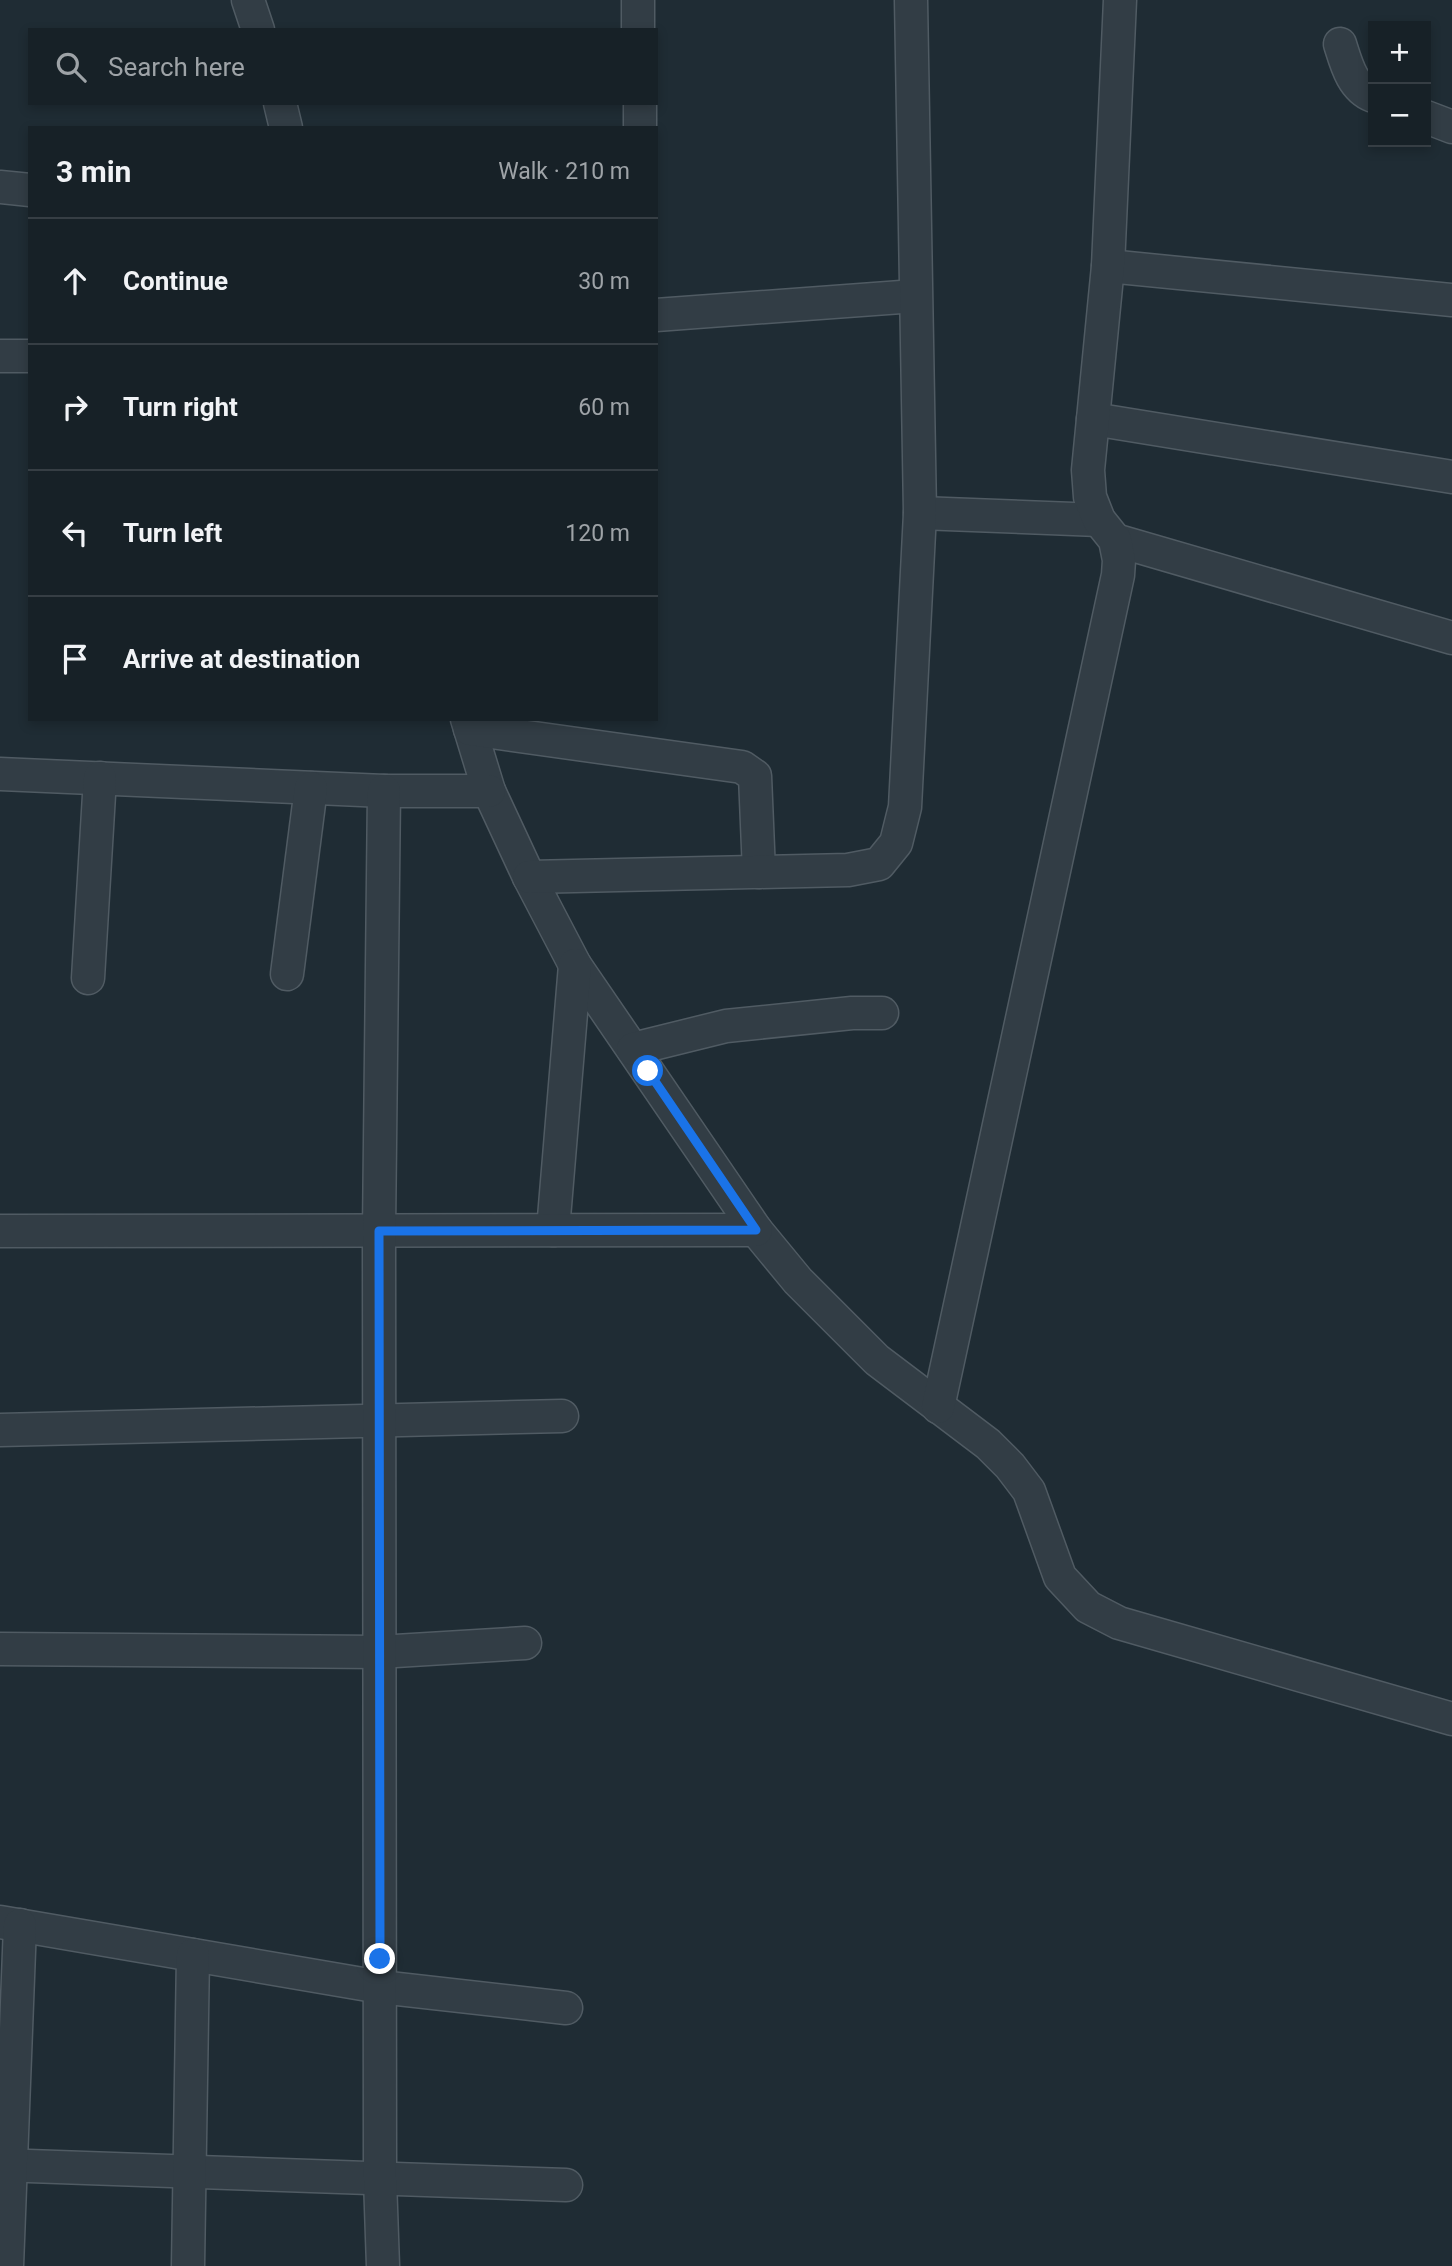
<!DOCTYPE html>
<html lang="en">
<head>
<meta charset="utf-8">
<style>
	:root { --surface:#172127; --page:#242e33; --text:#f1f3f6; --muted:#9ea3a7; --line:#363e44 }
	body { margin:0; font-family:Roboto,sans-serif; background:var(--page); color:var(--text) }
	.controls { position:absolute; right:21px; top:21px; display:grid; overflow:hidden; border-radius:0px; box-shadow:0 4px 10px #0003 }
	.controls button { width:63px; height:63px; display:grid; place-items:center; padding:0; border:0; border-bottom:2px solid var(--line); background:var(--surface); color:var(--text); font:35px sans-serif }
	.stop { position:absolute; width:21px; height:21px; margin:-16px; border:5px solid #1a73e8; border-radius:50%; background:#fff }
	.stop.end { background:#1a73e8; border-color:#fff; box-shadow:0 2px 7px #0008 }
	.list { margin:0; padding:0; list-style:none }
	h2 { display:flex; justify-content:space-between; align-items:center; height:91px; margin:0; padding:0 28px; font-size:30px }
	h2 small { font-size:23px; font-weight:400; color:var(--muted) }
	.list li { display:grid; grid-template-columns:46px 1fr auto; gap:21px; align-items:center; box-sizing:border-box; height:126px; padding:0 28px; border-top:2px solid var(--line) }
	.list b { display:block; font-size:26px; white-space:nowrap }
	.list em { font-size:23px; font-style:normal; color:var(--muted) }
	.icon { flex:none; width:38px; height:38px; fill:none; stroke:currentColor; stroke-width:2; stroke-linecap:round; stroke-linejoin:round }
	.map { position:relative; flex:none; width:1452px; height:2266px; overflow:hidden }
	.search { position:absolute; background:var(--surface); box-shadow:0 4px 10px #0003; left:28px; top:28px; width:630px; height:77px; display:flex; align-items:center; gap:18px; box-sizing:border-box; padding:0 24px; border-radius:0px; color:var(--muted); font-size:26px }
	.panel { position:absolute; background:var(--surface); box-shadow:0 4px 10px #0003; left:28px; top:126px; width:630px; height:595px; border-radius:0px }
	.map>svg:first-child { display:block }
	.lines { fill:none; stroke-linecap:round; stroke-linejoin:round }
	.street-casing { stroke:#505b63; stroke-width:35 }
	.street { stroke:#323d45; stroke-width:32 }
	.route { stroke:#1a73e8; stroke-width:9 }
</style>
</head>
<body>
<div class="map">
<svg width="1452" height="2266" viewBox="0 0 1452 2266">
	<rect width="100%" height="100%" fill="#1f2c34"/>
	<g class="lines">
		<g class="street-casing">
			<g id="street">
				<polyline points="248,0 258,30"/>
				<polyline points="638,0 638,30"/>
				<path d="M1340,44C1346,63 1352,88 1373,96"/>
				<polyline points="280,103 286,128"/>
				<polyline points="640,103 640,128"/>
				<polyline points="1426,117 1452,127"/>
				<polyline points="0,187 30,190"/>
				<polyline points="1108,266 1452,300"/>
				<polyline points="656,315 915,296"/>
				<polyline points="0,356 30,356"/>
				<polyline points="1093,419 1452,477"/>
				<polyline points="920,513 1099,520"/>
				<polyline points="1115,540 1452,638"/>
				<polyline points="467,719 489,791 529,877 575,965 756,1230 798,1281 877,1360 988,1444 1010,1466 1029,1491 1060,1577 1088,1607 1119,1623 1452,1719"/>
				<polyline points="470,729 742,767 755,776 759,872"/>
				<polyline points="0,774 384,791 489,791"/>
				<polyline points="529,877 848,870 879,864 896,843 905,807 920,513 911,0"/>
				<polyline points="287,974 311,788"/>
				<polyline points="88,978 100,778"/>
				<polyline points="633,1049 726,1026 852,1013 882,1013"/>
				<polyline points="553,1230 575,965"/>
				<polyline points="0,1231 756,1230"/>
				<polyline points="938,1407 1118,575 1119,560 1115,540 1099,520 1090,497 1088,470 1108,266 1120,0"/>
				<polyline points="0,1430 562,1416"/>
				<polyline points="0,1649 379,1652 525,1643"/>
				<polyline points="0,1922 380,1987 566,2008"/>
				<polyline points="0,2165 566,2185"/>
				<polyline points="7,2266 20,1925"/>
				<polyline points="188,2266 193,1955"/>
				<polyline points="383,2266 380,2179 379,1231 384,791"/>
			</g>
		</g>
		<use href="#street" class="street"/>
	</g>
	<g class="lines">
		<polyline class="route" points="380,1959 379,1231 756,1230 648,1071"/>
	</g>
</svg>
<div class="controls">
<button>+</button>
<button>−</button>
</div>
<div class="stop" style="left:648px;top:1071px"></div>
<div class="stop end" style="left:380px;top:1959px"></div>
<div class="search"><svg class="icon" aria-label="search" viewBox="0 0 24 24"><circle cx="10" cy="10" r="6"/><path d="M15 15l6 6"/></svg>Search here</div>
<section class="panel">
<h2>3 min<small>Walk · 210 m</small></h2>
<ul class="list">
<li><svg class="icon" aria-label="ahead" viewBox="0 0 24 24"><path d="M12 20V5M6 11l6-6 6 6"/></svg><div><b>Continue</b></div><em>30 m</em></li>
<li><svg class="icon" aria-label="right" viewBox="0 0 24 24"><path d="M7 20v-9h11M14 6l5 5-5 5"/></svg><div><b>Turn right</b></div><em>60 m</em></li>
<li><svg class="icon" aria-label="left" viewBox="0 0 24 24"><path d="M17 20v-9H6M10 6l-5 5 5 5"/></svg><div><b>Turn left</b></div><em>120 m</em></li>
<li><svg class="icon" aria-label="arrive" viewBox="0 0 24 24"><path d="M6 21V4h12l-3 4 3 4H6"/></svg><div><b>Arrive at destination</b></div></li>
</ul>
</section>
</div>
</body>
</html>
